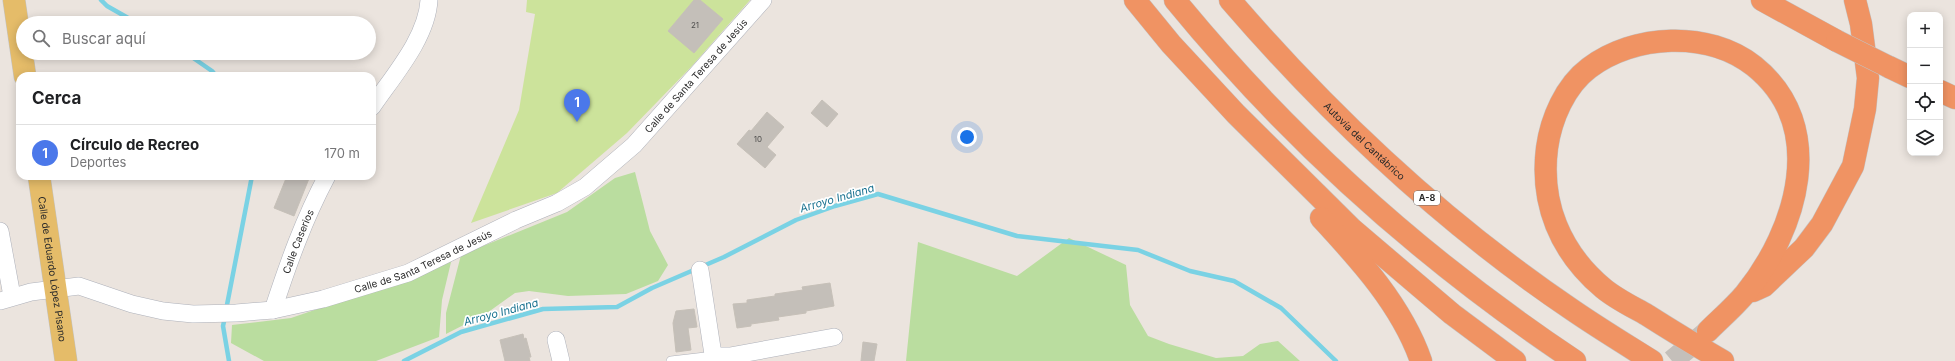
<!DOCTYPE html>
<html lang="es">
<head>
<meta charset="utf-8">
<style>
	:root { --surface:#fff; --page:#f2f2f2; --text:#202124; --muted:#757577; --line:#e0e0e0; --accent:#4b78ea }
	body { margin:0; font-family:Inter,sans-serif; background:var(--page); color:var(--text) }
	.controls { position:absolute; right:12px; top:12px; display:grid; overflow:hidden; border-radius:8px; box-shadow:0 2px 10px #0003 }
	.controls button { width:36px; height:36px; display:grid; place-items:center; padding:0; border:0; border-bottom:1px solid var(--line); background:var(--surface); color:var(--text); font:20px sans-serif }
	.you { position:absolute; left:967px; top:137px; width:14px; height:14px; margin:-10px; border:3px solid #fff; border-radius:50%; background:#1a73e8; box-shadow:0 0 0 6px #1a73e833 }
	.badge { display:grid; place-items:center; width:26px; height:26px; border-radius:50%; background:var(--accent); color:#fff; font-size:13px; font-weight:700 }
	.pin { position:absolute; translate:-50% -33px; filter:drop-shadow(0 1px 2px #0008) }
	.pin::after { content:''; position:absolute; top:21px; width:14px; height:12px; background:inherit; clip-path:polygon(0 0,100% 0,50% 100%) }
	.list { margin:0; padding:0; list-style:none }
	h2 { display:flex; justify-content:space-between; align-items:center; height:52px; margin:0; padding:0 16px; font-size:17px }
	h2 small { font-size:13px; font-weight:400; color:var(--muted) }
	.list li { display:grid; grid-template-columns:26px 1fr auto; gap:12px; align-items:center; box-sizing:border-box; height:56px; padding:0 16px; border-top:1px solid var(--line) }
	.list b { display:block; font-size:15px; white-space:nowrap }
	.list p { margin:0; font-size:13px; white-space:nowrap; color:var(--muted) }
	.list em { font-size:13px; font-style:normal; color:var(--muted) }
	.icon { flex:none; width:22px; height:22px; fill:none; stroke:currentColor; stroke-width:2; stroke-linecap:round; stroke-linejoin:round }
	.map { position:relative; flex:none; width:1955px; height:361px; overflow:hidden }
	.search { position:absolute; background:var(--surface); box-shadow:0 2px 10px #0003; left:16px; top:16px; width:360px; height:44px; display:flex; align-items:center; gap:10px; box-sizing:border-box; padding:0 14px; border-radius:22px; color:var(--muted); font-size:15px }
	.panel { position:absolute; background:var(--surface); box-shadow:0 2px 10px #0003; left:16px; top:72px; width:360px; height:108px; border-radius:12px }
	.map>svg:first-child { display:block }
	.green { fill:#badd9f }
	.pitch { fill:#cce39b }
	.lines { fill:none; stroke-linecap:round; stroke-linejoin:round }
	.stream { stroke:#7ad2e4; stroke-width:4.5 }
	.building { fill:#c4bfb9; stroke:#c6c0b8 }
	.highway-tunnel { stroke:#c4bfba; stroke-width:22; stroke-dasharray:22 11; stroke-linecap:butt }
	.lane-casing { stroke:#aeb1ba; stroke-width:10 }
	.street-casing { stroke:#aeb1ba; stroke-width:18 }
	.primary-casing { stroke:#c3c3c3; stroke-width:23 }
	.highway-casing { stroke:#c3c3c3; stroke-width:23 }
	.lane { stroke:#fff; stroke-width:9 }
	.street { stroke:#fff; stroke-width:17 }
	.primary { stroke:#e5bc69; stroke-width:22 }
	.highway { stroke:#f09363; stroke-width:22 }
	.highway-bridge-casing { stroke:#c3c3c3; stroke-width:23; stroke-linecap:butt }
	.highway-bridge { stroke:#f09363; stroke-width:22 }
	.labels { text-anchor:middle; stroke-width:3.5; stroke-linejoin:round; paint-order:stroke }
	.number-label { font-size:8px; fill:#504f4e }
	.shield { fill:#fff; stroke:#6a6a6a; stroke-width:1 }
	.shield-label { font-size:9px; font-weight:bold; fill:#2a2a2a }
	.street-label { font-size:10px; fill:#2a2a2a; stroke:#fff }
	.water-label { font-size:11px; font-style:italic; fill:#197290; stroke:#fff }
</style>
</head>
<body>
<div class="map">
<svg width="1955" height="361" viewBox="0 0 1955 361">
	<rect width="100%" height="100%" fill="#ebe4de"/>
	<g class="green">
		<polygon points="635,172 650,231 668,265 658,281 626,294 568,296 529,291 515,293 487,313 446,334 446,313 461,255 567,212 615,178"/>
		<polygon points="1069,238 1126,265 1130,305 1148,336 1169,344 1216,358 1243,356 1260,344 1278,341 1300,361 906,361 918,242 1017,276"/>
		<polygon points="452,258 442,300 439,337 376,361 264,361 231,343 232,325 291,318 338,302"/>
	</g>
	<polygon class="pitch" points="527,0 750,0 692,66 627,133 557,193 471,223 519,110 535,14 526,12"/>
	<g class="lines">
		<g class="stream">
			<polyline points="101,0 107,6 137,23"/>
			<polyline points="186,53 212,71 216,76"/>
			<polyline points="226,310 252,176"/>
			<polyline points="225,317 223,326 229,361"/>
			<polyline points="404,361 461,332 543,309 617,307 652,288 724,257 796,220 835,206 878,194 1017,236 1138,250 1190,271 1234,281 1281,308 1336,361"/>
		</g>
	</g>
	<g class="building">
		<polygon points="694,0 700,0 723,19 694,53 668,31"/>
		<polygon points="822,100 838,114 827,127 811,113"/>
		<polygon points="767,112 784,127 767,147 776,155 765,168 737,144 749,130 751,131"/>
		<polygon points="287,176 310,176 294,216 274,208"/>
		<polygon points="830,283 834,306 806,311 806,313 778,317 779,320 751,324 751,326 737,328 733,304 747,303 747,300 775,296 775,294 803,290 802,287"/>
		<polygon points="694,309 697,327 688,328 691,350 676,352 673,323 676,311"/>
		<polygon points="523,334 524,339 526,338 531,357 529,357 530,361 505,361 500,340"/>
		<polygon points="863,342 877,344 874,361 861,361"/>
	</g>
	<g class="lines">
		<polyline class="highway-tunnel" points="1672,361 1707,332"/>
		<g class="lane-casing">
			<polyline id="lane" points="671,361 714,356"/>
		</g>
		<g class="street-casing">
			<g id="street">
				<path d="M372,107C393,76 427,38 429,0"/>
				<polyline points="0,231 12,296"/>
				<polyline points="700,270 714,361"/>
				<path id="s1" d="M0,301L31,292L79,286L132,304L163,311L193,314L236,313L273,310L323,299L408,273L516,220L557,203L585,187L634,145L763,0"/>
				<path id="s2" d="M273,310C288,264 304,219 327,176"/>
				<polyline points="556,340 561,361"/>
				<polyline points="714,356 730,356 834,337"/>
			</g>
		</g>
		<g class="primary-casing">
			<g id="primary">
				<polyline points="14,0 25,76"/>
				<path id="s3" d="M39,176L66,361"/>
			</g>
		</g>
		<g class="highway-casing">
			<g id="highway">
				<polyline points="1135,0 1171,44 1236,114 1352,229 1452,314 1515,361"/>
				<path d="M1175,0C1289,139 1425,261 1575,361"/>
				<path id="s4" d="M1230,0C1330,116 1444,223 1571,309C1597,327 1625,344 1652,361"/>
				<polyline points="1762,0 1837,41"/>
				<polyline points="1889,67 1910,77"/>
				<polyline points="1940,91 1955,98"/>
				<path d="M1321,218C1360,260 1402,306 1421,361"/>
				<polyline points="1753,291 1764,286 1804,248 1822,224 1853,166 1865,109 1868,78 1861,24 1855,0"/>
				<path d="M1708,331C1720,319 1734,307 1745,294C1797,230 1829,126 1754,66C1708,30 1634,34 1589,68C1565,86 1551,119 1547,148C1540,203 1560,252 1603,288C1616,299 1633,307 1647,315C1672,331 1697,346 1723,361"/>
			</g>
		</g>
		<use href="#lane" class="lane"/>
		<use href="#street" class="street"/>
		<use href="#primary" class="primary"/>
		<use href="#highway" class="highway"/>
		<g class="highway-bridge-casing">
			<polyline id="highway-bridge" points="1837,41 1889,67"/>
		</g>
		<use href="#highway-bridge" class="highway-bridge"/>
	</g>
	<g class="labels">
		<g class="number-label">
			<text x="695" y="28">21</text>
			<text x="758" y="142">10</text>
		</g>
		<rect class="shield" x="1414" y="191" width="26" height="14" rx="3"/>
		<g class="shield-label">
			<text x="1427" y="201">A-8</text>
		</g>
		<g class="street-label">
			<text dy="4" stroke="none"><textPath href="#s1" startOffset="773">Calle de Santa Teresa de Jesús</textPath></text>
			<text dy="4" stroke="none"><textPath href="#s4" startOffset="195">Autovía del Cantábrico</textPath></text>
			<text dy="4" stroke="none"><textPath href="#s2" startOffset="73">Calle Caserios</textPath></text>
			<text dy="4" stroke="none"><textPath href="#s1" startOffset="437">Calle de Santa Teresa de Jesús</textPath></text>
			<text dy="4" stroke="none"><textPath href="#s3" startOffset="94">Calle de Eduardo López Pisano</textPath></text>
		</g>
		<g class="water-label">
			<text transform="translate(837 198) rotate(-16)" y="4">Arroyo Indiana</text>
			<text transform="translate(501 312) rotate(-15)" y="4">Arroyo Indiana</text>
		</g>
	</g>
</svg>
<div class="controls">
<button>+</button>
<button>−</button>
<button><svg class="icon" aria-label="locate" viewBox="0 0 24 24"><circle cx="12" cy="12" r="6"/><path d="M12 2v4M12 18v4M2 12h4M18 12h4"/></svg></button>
<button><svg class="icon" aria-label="layers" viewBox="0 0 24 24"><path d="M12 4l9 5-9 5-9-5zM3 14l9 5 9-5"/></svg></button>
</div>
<div class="you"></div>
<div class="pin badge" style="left:577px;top:122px">1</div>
<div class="search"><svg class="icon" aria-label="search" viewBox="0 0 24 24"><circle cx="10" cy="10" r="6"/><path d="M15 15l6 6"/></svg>Buscar aquí</div>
<section class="panel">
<h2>Cerca<small></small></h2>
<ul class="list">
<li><span class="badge">1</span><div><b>Círculo de Recreo</b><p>Deportes</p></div><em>170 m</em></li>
</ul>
</section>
</div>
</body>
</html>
